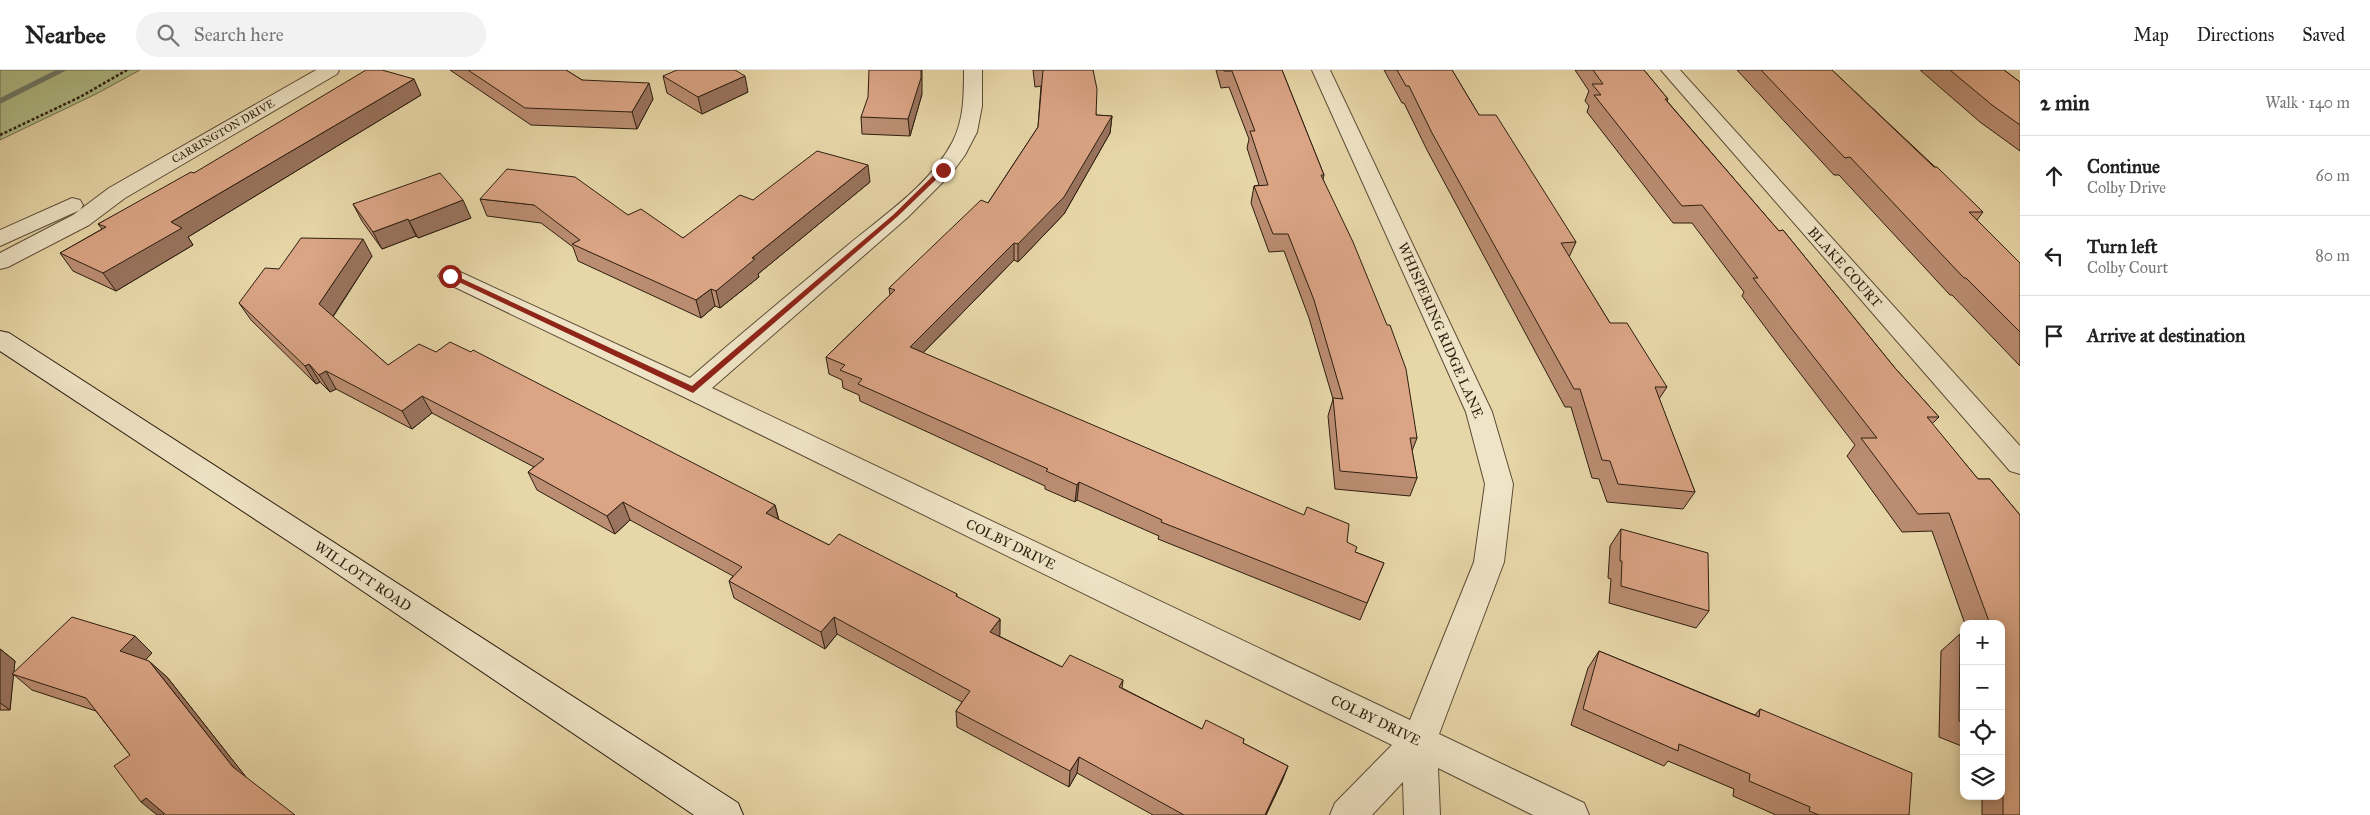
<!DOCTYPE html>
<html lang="en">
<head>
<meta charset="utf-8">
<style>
	:root { --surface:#fff; --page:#f2f2f2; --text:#222; --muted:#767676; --line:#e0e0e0 }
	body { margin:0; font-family:"IM FELL Great Primer",serif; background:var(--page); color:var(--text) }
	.controls { position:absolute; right:15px; bottom:15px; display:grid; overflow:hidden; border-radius:10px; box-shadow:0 2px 12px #0003 }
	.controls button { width:45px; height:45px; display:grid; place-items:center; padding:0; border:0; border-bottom:1px solid var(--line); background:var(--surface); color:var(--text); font:25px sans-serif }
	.stop { position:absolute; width:15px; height:15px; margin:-11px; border:4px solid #8f2418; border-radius:50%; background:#fff }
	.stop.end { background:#8f2418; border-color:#fff; box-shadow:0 1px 5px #0008 }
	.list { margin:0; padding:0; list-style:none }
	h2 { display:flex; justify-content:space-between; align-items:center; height:65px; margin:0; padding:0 20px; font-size:21px }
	h2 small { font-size:16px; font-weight:400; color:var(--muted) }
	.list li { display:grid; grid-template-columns:32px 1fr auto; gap:15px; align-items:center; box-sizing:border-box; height:80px; padding:0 20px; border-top:1px solid var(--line) }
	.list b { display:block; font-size:19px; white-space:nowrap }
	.list p { margin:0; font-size:16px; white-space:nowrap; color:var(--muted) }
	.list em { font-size:16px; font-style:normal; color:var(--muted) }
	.icon { flex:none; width:28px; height:28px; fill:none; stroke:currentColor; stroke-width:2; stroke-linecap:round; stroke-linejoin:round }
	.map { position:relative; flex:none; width:2020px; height:745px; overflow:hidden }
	header { display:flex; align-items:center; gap:30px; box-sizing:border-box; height:70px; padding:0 25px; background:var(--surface); border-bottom:1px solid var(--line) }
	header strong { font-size:24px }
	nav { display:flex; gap:28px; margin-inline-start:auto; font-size:18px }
	.search { width:350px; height:45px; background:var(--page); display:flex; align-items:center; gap:12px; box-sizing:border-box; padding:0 18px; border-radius:28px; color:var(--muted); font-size:19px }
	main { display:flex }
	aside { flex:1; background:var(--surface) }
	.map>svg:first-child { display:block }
	.green { fill:#b1bf8b; stroke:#6e6e4d }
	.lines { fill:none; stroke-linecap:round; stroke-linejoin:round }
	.stream { fill:#6c7b6a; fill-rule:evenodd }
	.street-casing { stroke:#5b4c35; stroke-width:2 }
	.secondary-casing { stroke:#2c1e0f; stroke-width:2 }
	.path { stroke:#2c1e0f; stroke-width:2.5; stroke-dasharray:3 2; stroke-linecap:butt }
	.street { fill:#efe4c6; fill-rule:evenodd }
	.secondary { fill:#efe4c6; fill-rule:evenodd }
	.wall { fill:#bb8d72; stroke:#2c1e0f }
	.shaded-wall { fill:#99735d; stroke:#2c1e0f }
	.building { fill:#daa485; stroke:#2c1e0f }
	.route { fill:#8f2418 }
	.labels { text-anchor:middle; stroke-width:4; stroke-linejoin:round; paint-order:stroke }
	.far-street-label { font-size:11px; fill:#2c1e0f; stroke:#efe4c6 }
	.street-label { font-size:14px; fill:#2c1e0f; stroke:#efe4c6 }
</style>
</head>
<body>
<header>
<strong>Nearbee</strong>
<div class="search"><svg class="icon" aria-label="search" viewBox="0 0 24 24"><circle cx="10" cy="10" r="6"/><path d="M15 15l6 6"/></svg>Search here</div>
<nav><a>Map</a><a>Directions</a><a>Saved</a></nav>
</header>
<main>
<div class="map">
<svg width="2020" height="745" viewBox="0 0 2020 745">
	<rect width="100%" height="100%" fill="#e7d6a8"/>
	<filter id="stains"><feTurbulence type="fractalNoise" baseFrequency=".004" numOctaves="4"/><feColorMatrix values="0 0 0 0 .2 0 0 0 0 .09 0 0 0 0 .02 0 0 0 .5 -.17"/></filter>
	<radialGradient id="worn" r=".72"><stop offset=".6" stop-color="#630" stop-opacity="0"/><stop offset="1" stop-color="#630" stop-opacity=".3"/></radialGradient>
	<polygon class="green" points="0,0 140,0 96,24 0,70"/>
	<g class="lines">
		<polygon class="stream" points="56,0 67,0 0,34 0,28"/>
		<g class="street-casing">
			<g id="street">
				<polygon points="316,0 339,0 337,4 125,128 89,155 8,197 0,199 0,183 73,145 109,118"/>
				<path d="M964,0H982V36L977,62L965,85L951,104L908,147L712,318L1410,650L1474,492L1485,414L1466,342L1312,0H1330L1492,342L1513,414L1504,492L1439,664L1584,733L1589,745H1533L1438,698L1440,745H1404L1403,712L1372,745H1330L1335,733L1392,675L684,327L442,211L438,206L442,201L450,199L458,201L690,308C742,263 795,219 848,175C884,145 931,114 953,71C964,49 964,24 964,0Z"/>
				<polygon points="1661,0 1680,0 2020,376 2020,404 2010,401"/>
				<polygon points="72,128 80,130 83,135 80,140 0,176 0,160"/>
			</g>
		</g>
		<g class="secondary-casing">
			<polygon id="secondary" points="0,261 9,263 738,733 743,745 694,745 317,490 0,281"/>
		</g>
		<polyline class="path" points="0,65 80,27 127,0"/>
		<use href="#street" class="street"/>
		<use href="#secondary" class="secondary"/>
	</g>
	<g class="wall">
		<polygon points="450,0 566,0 582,10 653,29 637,59 531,55"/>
		<polygon points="1033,0 1093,0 1096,45 1112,46 1110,63 1064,144 1018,192 1014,190 923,283 1347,472 1355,482 1384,493 1360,550 1158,469 1159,466 1077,430 1075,432 1045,419 1045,416 860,331 859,325 843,318 842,310 829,304 826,287 890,225 889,218 988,133 1038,57 1041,16 1035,17"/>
		<polygon points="1216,0 1282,0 1324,105 1323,109 1417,368 1412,381 1417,408 1410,426 1335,419 1328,346 1333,329 1309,248 1284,181 1269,182 1251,133 1254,116 1259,115 1247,78 1249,69 1229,17 1221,18"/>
		<polygon points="1384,0 1452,0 1479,45 1576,172 1569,187 1610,253 1667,317 1659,329 1695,422 1683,439 1607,432 1599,409 1592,408 1571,337 1565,337 1427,80 1404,33 1402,33"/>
		<polygon points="1575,0 1644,0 1668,29 1667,31 1779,161 1783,160 1895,298 1939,347 1932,354 1978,409 1990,409 2020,445 2020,745 1982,745 1982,726 2001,726 2001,554 1965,554 1932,461 1902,462 1847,386 1855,375 1783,281 1742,226 1744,222 1692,153 1673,153 1587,42 1589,36 1585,31 1589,21"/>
		<polygon points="1737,0 1832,0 1983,142 1977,150 2020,193 2020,296 1952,225 1950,225 1839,105 1834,105"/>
		<polygon points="1920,0 2004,0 2020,12 2020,81 1980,52"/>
		<polygon points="663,6 748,22 702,44 667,23"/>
		<polygon points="922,24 910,66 862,64 861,47"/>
		<polygon points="421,25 188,167 193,175 116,221 73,201 60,183 102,159 98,154 194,103"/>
		<polygon points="870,112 758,204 759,207 720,238 715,236 701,248 578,191 573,177 541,153 487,146 480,129 628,145 683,168 753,130"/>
		<polygon points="353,134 471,148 418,168 416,166 382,179 362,151"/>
		<polygon points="372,186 333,247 388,295 436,282 775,435 779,450 829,475 957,524 957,527 1000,549 999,566 1062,597 1123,610 1122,618 1202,659 1244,669 1243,673 1288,696 1282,711 1266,745 1153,745 1077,703 1069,717 957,657 956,641 962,632 837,564 825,579 734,528 729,511 733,506 630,450 615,464 537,420 528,402 534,397 432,343 412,359 336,319 330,322 320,312 316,314 251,250 239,233 279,199"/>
		<polygon points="1621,459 1709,541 1696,558 1609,533 1611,509 1608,508 1610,476"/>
		<polygon points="1960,564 1964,566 1964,677 1939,667 1941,581"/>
		<polygon points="0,579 15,591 13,603 152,583 145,590 167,607 245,706 130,685 96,641 32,620 13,604 10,640 0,640"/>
		<polygon points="1599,581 1755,645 1760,639 1909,745 1776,745 1733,726 1734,719 1668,691 1664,696 1571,655 1588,598"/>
	</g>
	<g class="shaded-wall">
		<polygon points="921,0 922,0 922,24 910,66 908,49"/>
		<polygon points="745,6 748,22 702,44 698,27"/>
		<polygon points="414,9 421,25 188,167 193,175 116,221 103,203 171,152"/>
		<polygon points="649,13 653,29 637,59 632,42"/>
		<polygon points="1112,46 1110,63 1064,144 1018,192 1018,174"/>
		<polygon points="868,95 870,112 758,204 759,207 720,238 716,221 752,188"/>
		<polygon points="463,130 471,148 418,168 409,151"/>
		<polygon points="408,149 416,166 382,179 373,162"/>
		<polygon points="363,169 372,186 329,252 319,234"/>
		<polygon points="1014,173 1014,190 911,295 910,277"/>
		<polygon points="711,219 715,236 701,248 696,230"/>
		<polygon points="309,294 320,312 316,314 305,296"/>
		<polygon points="326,301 336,319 330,322 319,305"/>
		<polygon points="422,326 432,343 412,359 402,341"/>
		<polygon points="1079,412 1077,430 1075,432 1077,415"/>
		<polygon points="623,432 630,450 615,464 607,446"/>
		<polygon points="775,435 779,452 766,443"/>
		<polygon points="834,547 837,564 825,579 821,562"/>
		<polygon points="1000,549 1000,565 990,578 990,562"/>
		<polygon points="135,566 152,583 138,598 120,581"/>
		<polygon points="0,579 15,591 10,640 0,633"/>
		<polygon points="149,591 167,607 250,712 233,697"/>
		<polygon points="1079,687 1077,703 1069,717 1070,701"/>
		<polygon points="1288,696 1282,711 1266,745 1265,745"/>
		<polygon points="146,728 165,743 163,745 157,745 141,732"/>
	</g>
	<g class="building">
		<polygon points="366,0 382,0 414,9 171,152 182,158 103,203 60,183 106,157 98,154 191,102 194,103"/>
		<polygon points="468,0 566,0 582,10 649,13 632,42 525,38"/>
		<polygon points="677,0 735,0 745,6 698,27 663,6"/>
		<polygon points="869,0 921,0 921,8 908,49 861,47 868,27"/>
		<polygon points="1043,0 1093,0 1097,19 1096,45 1112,46 1064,127 1018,174 1014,173 910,277 1304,445 1307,437 1349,454 1347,472 1357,477 1355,482 1384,493 1367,533 1161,452 1162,450 1079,412 1077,415 1046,401 1048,399 858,314 862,309 840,300 845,295 826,287 895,220 889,218 981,130 988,133 1038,57"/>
		<polygon points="1223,0 1282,0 1324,105 1321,105 1353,172 1387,255 1390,255 1406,299 1417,368 1410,368 1417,408 1340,401 1333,328 1343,329 1314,230 1288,164 1273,164 1254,116 1268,115 1250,61 1255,61 1232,1 1224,1"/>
		<polygon points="1397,0 1452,0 1479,45 1496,45 1576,172 1561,173 1610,253 1627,253 1667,317 1655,317 1695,422 1618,414 1610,391 1602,390 1580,319 1574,319 1432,63 1409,16 1406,16"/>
		<polygon points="1593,0 1644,0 1668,29 1665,29 1779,161 1783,160 1895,298 1939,347 1927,347 1978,409 1990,409 2020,445 2020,745 2003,745 2003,668 2001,668 2001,554 1990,554 1949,443 1918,444 1861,368 1877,368 1795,263 1753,208 1758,208 1702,135 1682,136 1594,25 1601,25 1592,14 1603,14"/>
		<polygon points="1761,0 1832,0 1934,97 1937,97 1983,142 1969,142 2020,193 2020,262 1966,208 1964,208 1850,87 1845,88"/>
		<polygon points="1950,0 2004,0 2020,12 2020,55 1992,35"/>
		<polygon points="817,81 868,95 752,188 755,189 716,221 711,219 696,230 572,174 580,170 534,135 480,129 507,99 575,107 628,145 641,139 683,168 740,125 753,130"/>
		<polygon points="440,103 463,130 409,151 408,149 373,162 353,134"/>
		<polygon points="301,168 363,169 319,234 388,295 419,274 436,282 450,272 471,282 473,280 775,435 766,443 829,475 839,464 957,524 956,526 1000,549 990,562 1062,597 1070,585 1123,610 1119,617 1202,659 1206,650 1244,669 1243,673 1288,696 1265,745 1184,745 1079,687 1070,701 956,641 970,621 834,547 821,562 729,511 742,497 623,432 607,446 528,402 544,389 422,326 402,341 326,301 319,305 309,294 305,296 239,233 265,198 279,199"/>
		<polygon points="1621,459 1708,483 1709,541 1621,516 1622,491 1620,491"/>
		<polygon points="72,547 135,566 120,581 149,591 233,697 295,745 166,745 146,728 141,732 114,696 130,685 86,628 12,604"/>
		<polygon points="1960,564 1964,566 1964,653 1959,651"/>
		<polygon points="1599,581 1759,647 1760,639 1912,703 1909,745 1819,745 1809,741 1810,737 1749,711 1750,704 1679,674 1678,681 1583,639"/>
	</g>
	<polygon class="route" points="941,98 946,100 897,147 693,323 446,206 452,204 692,316 893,145"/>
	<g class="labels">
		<g class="far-street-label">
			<text transform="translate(223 61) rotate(-30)" y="4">CARRINGTON DRIVE</text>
		</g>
		<g class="street-label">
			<text transform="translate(1845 197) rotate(48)" y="5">BLAKE COURT</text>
			<text transform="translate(1441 260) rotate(66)" y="5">WHISPERING RIDGE LANE</text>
			<text transform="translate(1011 474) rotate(26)" y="5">COLBY DRIVE</text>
			<text transform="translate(363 506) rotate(34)" y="5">WILLOTT ROAD</text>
			<text transform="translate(1376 650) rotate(26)" y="5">COLBY DRIVE</text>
		</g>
	</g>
	<rect width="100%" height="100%" filter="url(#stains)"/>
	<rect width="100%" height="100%" fill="url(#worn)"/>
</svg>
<div class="controls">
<button>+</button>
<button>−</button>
<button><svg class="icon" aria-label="locate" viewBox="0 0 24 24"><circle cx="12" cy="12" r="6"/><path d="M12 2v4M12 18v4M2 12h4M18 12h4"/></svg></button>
<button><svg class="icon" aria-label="layers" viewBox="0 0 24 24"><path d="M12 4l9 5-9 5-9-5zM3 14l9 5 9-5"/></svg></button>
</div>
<div class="stop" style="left:450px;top:206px"></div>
<div class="stop end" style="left:943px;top:100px"></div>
</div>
<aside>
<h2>2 min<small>Walk · 140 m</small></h2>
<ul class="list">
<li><svg class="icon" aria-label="ahead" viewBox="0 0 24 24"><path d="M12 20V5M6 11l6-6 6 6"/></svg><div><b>Continue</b><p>Colby Drive</p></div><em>60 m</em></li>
<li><svg class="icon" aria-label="left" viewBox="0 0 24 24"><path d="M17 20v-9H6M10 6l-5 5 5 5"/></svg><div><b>Turn left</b><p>Colby Court</p></div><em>80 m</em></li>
<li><svg class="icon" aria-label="arrive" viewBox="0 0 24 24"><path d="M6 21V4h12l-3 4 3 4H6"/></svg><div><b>Arrive at destination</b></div></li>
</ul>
</aside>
</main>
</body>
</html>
